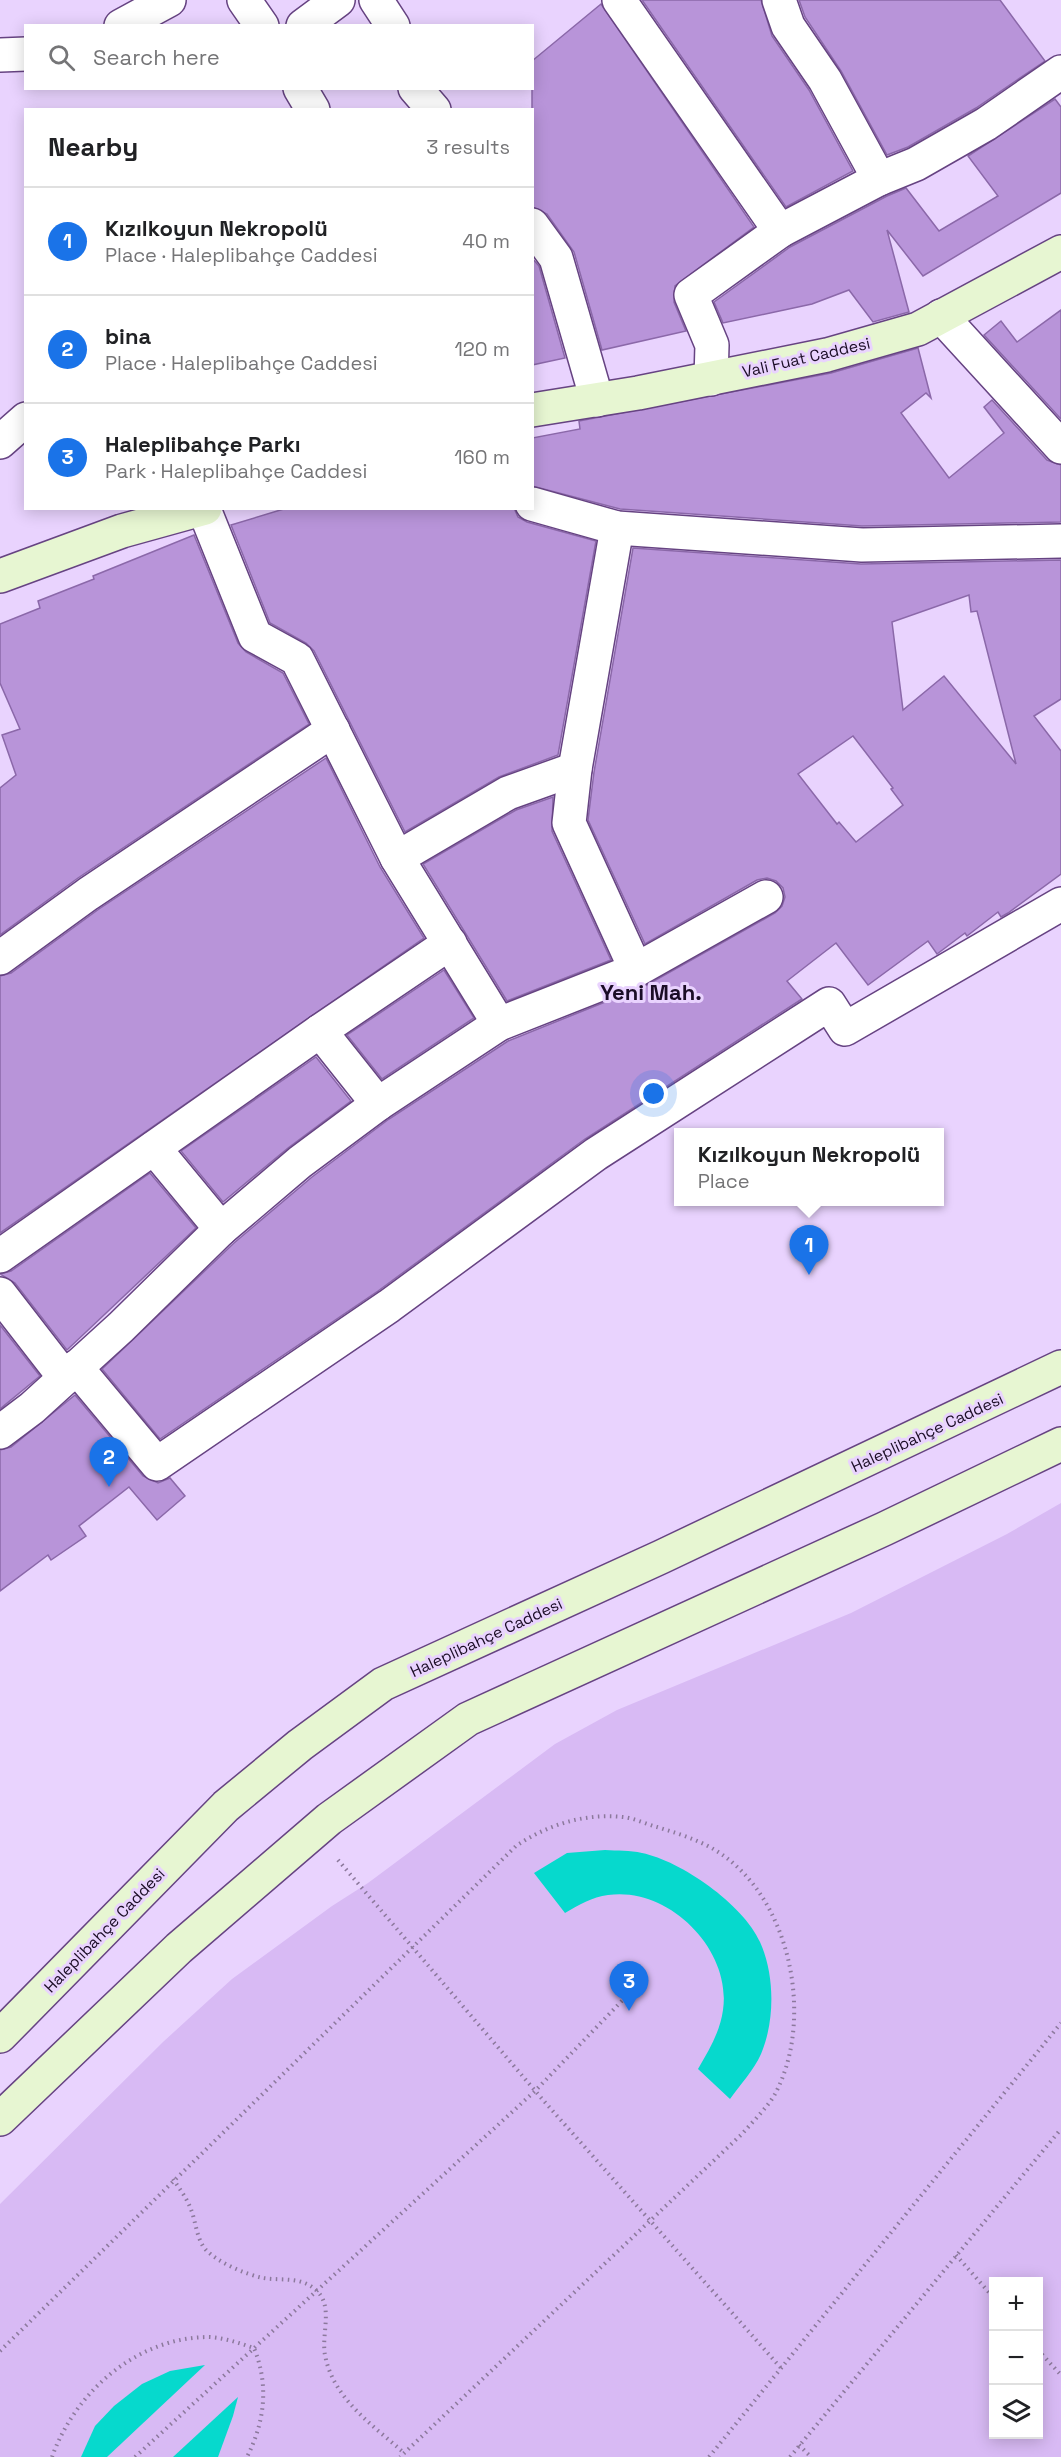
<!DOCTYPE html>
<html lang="en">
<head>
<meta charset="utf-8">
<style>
	:root { --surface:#fff; --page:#f2f2f2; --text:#202124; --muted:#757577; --line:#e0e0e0; --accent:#1a73e8 }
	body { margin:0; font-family:"Space Grotesk",sans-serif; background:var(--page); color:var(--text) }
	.controls { position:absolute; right:18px; bottom:18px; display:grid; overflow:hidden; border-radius:0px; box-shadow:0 3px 15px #0003 }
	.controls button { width:54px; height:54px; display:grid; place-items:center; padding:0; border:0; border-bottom:2px solid var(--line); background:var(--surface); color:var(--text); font:30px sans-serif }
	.you { position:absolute; left:654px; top:1094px; width:21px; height:21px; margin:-15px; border:4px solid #fff; border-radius:50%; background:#1a73e8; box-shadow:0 0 0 9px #1a73e833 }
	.badge { display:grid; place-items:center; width:39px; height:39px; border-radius:50%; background:var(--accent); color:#fff; font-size:20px; font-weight:700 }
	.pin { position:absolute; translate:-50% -50px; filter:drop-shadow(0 2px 3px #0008) }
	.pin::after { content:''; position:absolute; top:32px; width:21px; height:18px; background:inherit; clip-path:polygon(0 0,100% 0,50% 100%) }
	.popup { position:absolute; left:674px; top:1128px; width:270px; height:78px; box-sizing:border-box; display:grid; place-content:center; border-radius:0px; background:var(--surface); filter:drop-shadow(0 2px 4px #0005); font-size:20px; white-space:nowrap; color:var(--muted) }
	.popup b { font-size:22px; color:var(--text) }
	.popup::after { content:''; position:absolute; left:50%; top:100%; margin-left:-12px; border:12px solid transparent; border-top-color:var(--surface) }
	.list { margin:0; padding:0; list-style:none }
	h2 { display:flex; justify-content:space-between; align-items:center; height:78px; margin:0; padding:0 24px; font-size:26px }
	h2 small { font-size:20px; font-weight:400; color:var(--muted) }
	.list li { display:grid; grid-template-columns:39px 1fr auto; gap:18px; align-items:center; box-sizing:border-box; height:108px; padding:0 24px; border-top:2px solid var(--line) }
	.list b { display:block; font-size:22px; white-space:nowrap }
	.list p { margin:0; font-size:20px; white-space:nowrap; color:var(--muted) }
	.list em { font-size:20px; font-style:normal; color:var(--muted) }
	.icon { flex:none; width:33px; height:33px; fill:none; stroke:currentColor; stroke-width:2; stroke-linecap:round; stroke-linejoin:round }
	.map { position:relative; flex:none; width:1061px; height:2457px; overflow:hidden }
	.search { position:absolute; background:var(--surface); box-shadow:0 3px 15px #0003; left:24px; top:24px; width:510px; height:66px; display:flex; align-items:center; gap:15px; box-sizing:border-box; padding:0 21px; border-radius:0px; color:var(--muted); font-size:22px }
	.panel { position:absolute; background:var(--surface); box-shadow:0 3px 15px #0003; left:24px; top:108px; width:510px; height:402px; border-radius:0px }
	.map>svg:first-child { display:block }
	.green { fill:#d8baf4; fill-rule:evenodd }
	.water { fill:#06d9cd }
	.building { fill:#b894d9; stroke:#8b68a9; stroke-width:1.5; fill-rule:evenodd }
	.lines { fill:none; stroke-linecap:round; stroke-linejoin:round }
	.minor-casing { stroke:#664382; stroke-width:36 }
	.secondary-casing { stroke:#664382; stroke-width:36 }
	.path { stroke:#8c799c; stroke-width:4; stroke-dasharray:1.5 4.5; stroke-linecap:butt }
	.minor { stroke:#fff; stroke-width:33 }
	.secondary { stroke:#e7f6d2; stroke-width:33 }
	.labels { text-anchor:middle; stroke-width:6; stroke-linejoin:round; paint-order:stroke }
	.street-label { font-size:16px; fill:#1b0d26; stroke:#e9d3fe }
	.district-label { font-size:22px; font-weight:bold; fill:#1b0d26; stroke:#e9d3fe }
</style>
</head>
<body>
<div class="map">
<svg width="1061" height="2457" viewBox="0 0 1061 2457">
	<rect width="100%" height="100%" fill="#e9d3fe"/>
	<path class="green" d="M1061,1503V2457H0V2204L163,2042L232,1979L332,1906L368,1883L555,1744L617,1710L851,1613L1007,1534ZM994,2282H1038V2434H994Z"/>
	<g class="water">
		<path d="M605,1850C617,1851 630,1850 642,1853C681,1861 743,1904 760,1942C775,1975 775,2021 761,2054C754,2070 740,2085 730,2099L698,2069C709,2050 720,2032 723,2010C732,1949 668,1886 608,1895C592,1897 579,1905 565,1913L534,1873L567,1853Z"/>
		<polygon points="205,2365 107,2457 81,2457 95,2426 114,2406 142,2384 170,2371"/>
		<polygon points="238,2397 233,2416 218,2457 173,2457"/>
	</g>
	<g class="building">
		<polygon points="642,0 761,0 772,36 809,90 853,171 786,207"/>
		<polygon points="799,0 1000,0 1045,61 976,108 908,147 887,155 841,71 805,17"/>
		<polygon points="601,4 754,227 675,286 674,302 686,331 602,350 574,252 547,214 532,207 532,61"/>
		<polygon points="1055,99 1061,107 1061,193 923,276 887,230 909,312 873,322 849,290 812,304 723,323 714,302 790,247 887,196 906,188 939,231 998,196 968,156"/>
		<polygon points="532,258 539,266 565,358 532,365"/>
		<polygon points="1061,310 1061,419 984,335 1001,321 1017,342"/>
		<polygon points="918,348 931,398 926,393 901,413 949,478 1004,433 984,407 992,400 1047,460 1061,465 1061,522 862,526 620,509 532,486 532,438 580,429 579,421 831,373"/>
		<polygon points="287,508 514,508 518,517 527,522 596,541 558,755 499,777 405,832 314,651 306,643 270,623 231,525"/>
		<polygon points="194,535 238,643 246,652 283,673 309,724 78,878 0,935 0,788 16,775 2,735 20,729 0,683 0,624 40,608 38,601 94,579 93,576"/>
		<path d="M633,548L861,564L1061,560V699L1034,716L1061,751V874L1008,913L1001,917L998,912L967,936L965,933L937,954L928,941L868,985L836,943L787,981L802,999L585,1139L378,1291L160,1439L102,1369L234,1243L312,1177L389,1119L508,1041L645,986L775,913L782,906L785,897L783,888L776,881L767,878L757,880L645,944L588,820L594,772ZM969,595L971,612L977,611L1016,764L944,676L903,710L892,622ZM853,736L893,788L891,789L903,805L856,842L839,822L837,824L798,774Z"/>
		<polygon points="326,758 380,867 424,938 0,1233 0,976 11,973 99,909"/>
		<polygon points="553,797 552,831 611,960 507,1001 423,864 516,810"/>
		<polygon points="444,970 474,1018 382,1079 347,1035"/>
		<polygon points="316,1057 351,1101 288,1148 223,1202 181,1151"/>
		<polygon points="150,1173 196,1228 67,1350 15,1283 0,1274 11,1271"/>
		<polygon points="0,1325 40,1376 0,1409"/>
		<polygon points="75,1395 143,1476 158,1483 170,1478 185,1496 157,1520 129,1487 79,1526 86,1536 51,1560 48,1555 0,1591 0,1450 11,1447"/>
	</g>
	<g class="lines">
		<g class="minor-casing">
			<g id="minor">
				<polyline points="244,0 262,26"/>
				<polyline points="376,0 393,26"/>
				<polyline points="619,0 780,231"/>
				<polyline points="779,0 788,26 825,80 879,179"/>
				<polyline points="121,26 169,0"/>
				<polyline points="303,26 338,0"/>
				<polyline points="0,55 26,54"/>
				<polyline points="300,88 313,110"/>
				<polyline points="415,88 434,110"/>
				<polyline points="532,225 556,258 597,400"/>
				<polyline points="941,316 1061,447"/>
				<polyline points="711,379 712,345 691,295 780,231 879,179 916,164 986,124 1061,72"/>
				<polyline points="0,442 26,419"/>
				<polyline points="532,504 617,528 862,545 1061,541"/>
				<polyline points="204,509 255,636 297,659 397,858 499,1024"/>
				<polyline points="617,528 575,769 569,823 636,970"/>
				<polyline points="397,858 508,793 575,769"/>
				<polyline points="0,958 88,894 333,730"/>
				<polyline points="320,1031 378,1104"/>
				<polyline points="154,1148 221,1229"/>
				<polyline points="0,1256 320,1031 450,943"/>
				<polyline points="0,1294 65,1378"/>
				<polyline points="76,1367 157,1464 389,1306 596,1154 829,1004 845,1029 1061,904"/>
				<polyline points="0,1432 32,1408 121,1327 221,1229 300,1162 378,1104 499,1024 636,970 766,897"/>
			</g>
		</g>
		<g class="secondary-casing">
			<g id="secondary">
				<polyline points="532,410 638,393 827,355 918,329 1061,252"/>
				<polyline points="0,576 122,531 205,508"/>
				<polyline points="0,2036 226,1806 300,1745 383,1684 661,1557 1061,1367"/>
				<polyline points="0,2119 179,1948 329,1819 468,1719 884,1529 1061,1444"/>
			</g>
		</g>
		<g class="path">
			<polyline points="338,1860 543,2100 781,2368"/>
			<path d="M173,2179C179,2188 186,2197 190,2207C196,2220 196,2239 206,2250C219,2263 245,2274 263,2278C282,2281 300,2276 316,2290C334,2306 321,2334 325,2355C333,2399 373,2425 404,2453"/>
			<polyline points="956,2255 994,2298"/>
			<polyline points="1038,2350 1061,2375"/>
			<path d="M0,2351L516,1846C547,1825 584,1813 623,1817C634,1818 646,1824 657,1827C686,1836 712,1844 734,1864C794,1916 812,2025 775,2094C767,2108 753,2121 743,2133L400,2457"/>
			<polyline points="799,2445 811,2457"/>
			<path d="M52,2457C75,2392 137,2337 209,2337C225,2338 239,2343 254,2348C269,2385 265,2421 247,2457"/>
			<polyline points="135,2457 535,2091 642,1980"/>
			<polyline points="709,2457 1061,2023"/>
			<polyline points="790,2457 1061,2129"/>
		</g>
		<use href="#minor" class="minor"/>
		<use href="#secondary" class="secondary"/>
	</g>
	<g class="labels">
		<g class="street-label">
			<text transform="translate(806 357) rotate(-13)" y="6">Vali Fuat Caddesi</text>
			<text transform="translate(927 1432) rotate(-25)" y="6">Haleplibahçe Caddesi</text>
			<text transform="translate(486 1637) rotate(-25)" y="6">Haleplibahçe Caddesi</text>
			<text transform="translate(104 1930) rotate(-46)" y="6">Haleplibahçe Caddesi</text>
		</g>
		<g class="district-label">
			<text x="651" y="1000">Yeni Mah.</text>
		</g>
	</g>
</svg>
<div class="controls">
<button>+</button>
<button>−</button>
<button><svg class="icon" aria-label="layers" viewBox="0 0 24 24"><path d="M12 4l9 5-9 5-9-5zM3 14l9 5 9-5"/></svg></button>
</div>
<div class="you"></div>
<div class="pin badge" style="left:809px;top:1275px">1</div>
<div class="popup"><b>Kızılkoyun Nekropolü</b>Place</div>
<div class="pin badge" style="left:109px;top:1487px">2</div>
<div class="pin badge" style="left:629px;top:2011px">3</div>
<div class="search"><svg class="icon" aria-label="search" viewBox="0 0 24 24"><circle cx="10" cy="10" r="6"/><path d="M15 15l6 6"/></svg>Search here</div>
<section class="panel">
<h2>Nearby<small>3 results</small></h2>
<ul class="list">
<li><span class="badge">1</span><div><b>Kızılkoyun Nekropolü</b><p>Place · Haleplibahçe Caddesi</p></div><em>40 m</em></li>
<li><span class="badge">2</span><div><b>bina</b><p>Place · Haleplibahçe Caddesi</p></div><em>120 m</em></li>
<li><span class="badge">3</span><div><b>Haleplibahçe Parkı</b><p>Park · Haleplibahçe Caddesi</p></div><em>160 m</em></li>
</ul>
</section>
</div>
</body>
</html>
